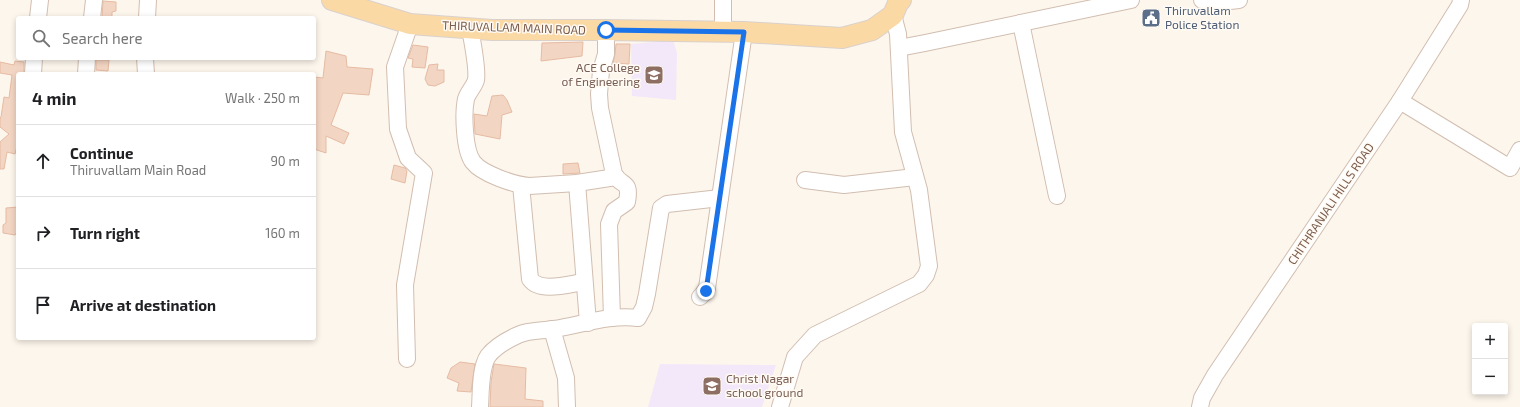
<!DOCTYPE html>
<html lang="en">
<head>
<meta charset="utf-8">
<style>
	:root { --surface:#fff; --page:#f2f2f2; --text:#202124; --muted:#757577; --line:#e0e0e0 }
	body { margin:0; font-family:"Exo 2",sans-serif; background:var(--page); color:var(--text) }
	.controls { position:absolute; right:12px; bottom:12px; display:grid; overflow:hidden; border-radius:4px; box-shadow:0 2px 6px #0003 }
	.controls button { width:36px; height:36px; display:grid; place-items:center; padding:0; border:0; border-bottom:1px solid var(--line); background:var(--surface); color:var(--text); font:20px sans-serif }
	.stop { position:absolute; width:12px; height:12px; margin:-9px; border:3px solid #1a73e8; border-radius:50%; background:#fff }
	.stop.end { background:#1a73e8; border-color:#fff; box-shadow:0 1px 4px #0008 }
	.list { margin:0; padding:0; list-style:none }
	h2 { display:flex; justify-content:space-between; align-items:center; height:52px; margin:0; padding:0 16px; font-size:17px }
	h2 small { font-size:13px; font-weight:400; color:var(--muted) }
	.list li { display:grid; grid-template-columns:26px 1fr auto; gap:12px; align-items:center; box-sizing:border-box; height:72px; padding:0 16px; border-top:1px solid var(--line) }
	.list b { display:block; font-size:15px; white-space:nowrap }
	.list p { margin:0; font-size:13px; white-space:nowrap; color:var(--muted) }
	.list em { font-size:13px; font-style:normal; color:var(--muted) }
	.icon { flex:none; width:22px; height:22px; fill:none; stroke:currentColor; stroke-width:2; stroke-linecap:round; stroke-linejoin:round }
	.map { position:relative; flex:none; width:1520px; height:407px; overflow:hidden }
	.search { position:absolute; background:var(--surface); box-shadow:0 2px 6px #0003; left:16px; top:16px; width:300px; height:44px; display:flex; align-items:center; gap:10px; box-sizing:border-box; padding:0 14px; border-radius:4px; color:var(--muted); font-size:15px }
	.panel { position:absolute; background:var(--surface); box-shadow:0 2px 6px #0003; left:16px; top:72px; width:300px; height:268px; border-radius:4px }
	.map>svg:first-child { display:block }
	.education { fill:#f3e8fa }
	.building { fill:#f3d5c3; stroke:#e6bba3 }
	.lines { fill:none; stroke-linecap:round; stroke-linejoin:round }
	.minor-casing { stroke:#d1beb0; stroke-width:18 }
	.major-casing { stroke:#dad1cd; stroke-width:22 }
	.minor { stroke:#fff; stroke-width:16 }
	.major { stroke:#fbd9a5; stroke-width:20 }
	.route { stroke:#1a73e8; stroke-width:5 }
	.labels { text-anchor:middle; stroke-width:3; stroke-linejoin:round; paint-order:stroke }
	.service-label { font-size:12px; fill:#4e5e75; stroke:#fffaf3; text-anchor:start }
	.street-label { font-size:12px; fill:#7a5c4d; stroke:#fffaf3 }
	.education-label { font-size:12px; fill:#785e54; stroke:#fffaf3; text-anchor:end }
</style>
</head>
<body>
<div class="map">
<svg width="1520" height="407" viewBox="0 0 1520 407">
	<rect width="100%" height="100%" fill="#fdf6ec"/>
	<g class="education">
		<polygon points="673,40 677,53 676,100 632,96 631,44"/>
		<polygon points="660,364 776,365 762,407 648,407"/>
	</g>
	<g class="building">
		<polygon points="103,1 116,2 116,11 112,12 112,18 102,18"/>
		<polygon points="583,42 582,56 541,61 542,43"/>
		<polygon points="616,44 630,44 629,64 613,63 615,54"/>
		<polygon points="413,45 428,47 425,68 412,67 413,59 408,58"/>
		<polygon points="326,51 346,56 347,67 373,69 369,95 343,93 331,125 349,133 344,144 326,136 326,153 314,149 314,77 323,78"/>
		<polygon points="96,60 109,60 108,71 96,70"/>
		<polygon points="15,61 24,62 24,74 18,74 18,142 15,154 7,152 4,169 0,169 0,142 9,134 0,127 0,118 1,117 4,97 9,98 12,75 0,73 0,62 14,65"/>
		<polygon points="438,64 437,70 444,70 444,82 435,86 428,85 425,79 429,65"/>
		<polygon points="503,95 507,100 512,112 502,115 500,139 475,134 474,114 487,116 492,96"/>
		<polygon points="578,163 580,173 563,174 563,164"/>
		<polygon points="394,165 405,168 407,171 405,183 391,179"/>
		<polygon points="18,207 17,232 15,235 3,233 3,225 6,223 6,208"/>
		<polygon points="460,362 475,364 471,392 457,391 459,383 447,378 451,368"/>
		<polygon points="494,364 526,368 525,399 543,401 543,407 490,407 491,382"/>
	</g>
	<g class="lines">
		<g class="minor-casing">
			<g id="minor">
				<polyline points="1202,0 1221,2 1239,0"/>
				<polyline points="38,18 40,0"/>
				<polyline points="92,18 94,0"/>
				<polyline points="147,18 148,0"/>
				<polyline points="1021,23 1057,196"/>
				<path d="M470,28C472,41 478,68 476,80C474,87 468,92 466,99C463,113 464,150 473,162C482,174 515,185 529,186L577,183L616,177"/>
				<path d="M606,30V54L601,71L599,94L600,108L614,174C622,188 631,179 627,202L614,211L609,224L612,318"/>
				<polyline points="723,32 723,0"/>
				<polyline points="899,48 925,43 1131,0"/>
				<polyline points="145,58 146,74"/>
				<polyline points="33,74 34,58"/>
				<polyline points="86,74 87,58"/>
				<polyline points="1400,101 1510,168 1520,150"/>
				<polyline points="805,180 844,185 915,177"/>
				<polyline points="577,183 588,323"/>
				<path d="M521,185L530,279C540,293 569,284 584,282"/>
				<polyline points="700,297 703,294 707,288 744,32"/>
				<polyline points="552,329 566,378 567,407"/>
				<polyline points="407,359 405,285 424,173 408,158 398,129 395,67 410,24"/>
				<path d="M480,407C481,393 480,368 488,356C495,347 507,340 518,335C529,330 542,331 554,329C581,325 610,314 638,318L644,307L647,294L661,208L667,204L720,198"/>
				<polyline points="780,407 795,357 815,335 919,284 926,275 929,266 919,190 903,132 898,34 893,15"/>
				<polyline points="1200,407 1202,398 1215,375 1400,101 1460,5 1461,0"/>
			</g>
		</g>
		<g class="major-casing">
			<polyline id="major" points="332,0 410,24 492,30 606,30 744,32 842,38 872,30 893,15 898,3 901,0"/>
		</g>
		<use href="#minor" class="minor"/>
		<use href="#major" class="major"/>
	</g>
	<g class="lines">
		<polyline class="route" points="606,30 744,32 706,291"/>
	</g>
	<defs>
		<g id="civic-square" transform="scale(1)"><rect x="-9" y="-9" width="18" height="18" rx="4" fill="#5c6f8a" stroke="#fffaf3"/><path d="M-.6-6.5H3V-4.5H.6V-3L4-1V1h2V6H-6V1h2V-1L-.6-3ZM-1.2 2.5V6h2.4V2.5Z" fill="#fff"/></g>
		<g id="university-square" transform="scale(1)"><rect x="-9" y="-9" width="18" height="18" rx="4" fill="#8d6e63" stroke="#fffaf3"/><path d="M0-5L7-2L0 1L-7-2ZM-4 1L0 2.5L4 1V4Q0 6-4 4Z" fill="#fff"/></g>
		<g id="school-square" transform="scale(1)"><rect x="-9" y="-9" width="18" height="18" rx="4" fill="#8d6e63" stroke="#fffaf3"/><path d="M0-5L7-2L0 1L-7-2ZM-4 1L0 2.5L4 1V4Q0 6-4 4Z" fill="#fff"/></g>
	</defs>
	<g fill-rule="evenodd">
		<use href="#civic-square" x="1151" y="18"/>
		<use href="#university-square" x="654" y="75"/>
		<use href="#school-square" x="712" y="386"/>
	</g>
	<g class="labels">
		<g class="service-label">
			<text x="1165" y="15">Thiruvallam<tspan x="1165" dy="14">Police Station</tspan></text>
		</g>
		<g class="street-label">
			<text transform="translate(514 28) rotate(2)" y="4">THIRUVALLAM MAIN ROAD</text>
			<text transform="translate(1331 204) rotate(-56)" y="4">CHITHRANJALI HILLS ROAD</text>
		</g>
		<g class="education-label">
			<text x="640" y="72">ACE College<tspan x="640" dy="14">of Engineering</tspan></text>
			<text x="726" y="383" text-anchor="start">Christ Nagar<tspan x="726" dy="14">school ground</tspan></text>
		</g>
	</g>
</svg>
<div class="controls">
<button>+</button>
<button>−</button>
</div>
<div class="stop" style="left:606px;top:30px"></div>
<div class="stop end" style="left:706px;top:291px"></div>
<div class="search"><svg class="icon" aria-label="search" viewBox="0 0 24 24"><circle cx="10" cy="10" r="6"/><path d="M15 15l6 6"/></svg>Search here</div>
<section class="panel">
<h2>4 min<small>Walk · 250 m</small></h2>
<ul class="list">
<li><svg class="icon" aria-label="ahead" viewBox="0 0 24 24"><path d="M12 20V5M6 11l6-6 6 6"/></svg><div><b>Continue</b><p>Thiruvallam Main Road</p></div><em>90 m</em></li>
<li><svg class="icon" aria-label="right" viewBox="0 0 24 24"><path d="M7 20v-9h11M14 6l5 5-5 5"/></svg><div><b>Turn right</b></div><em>160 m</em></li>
<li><svg class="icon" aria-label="arrive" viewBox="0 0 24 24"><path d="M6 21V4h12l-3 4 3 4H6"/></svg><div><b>Arrive at destination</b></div></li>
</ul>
</section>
</div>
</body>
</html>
